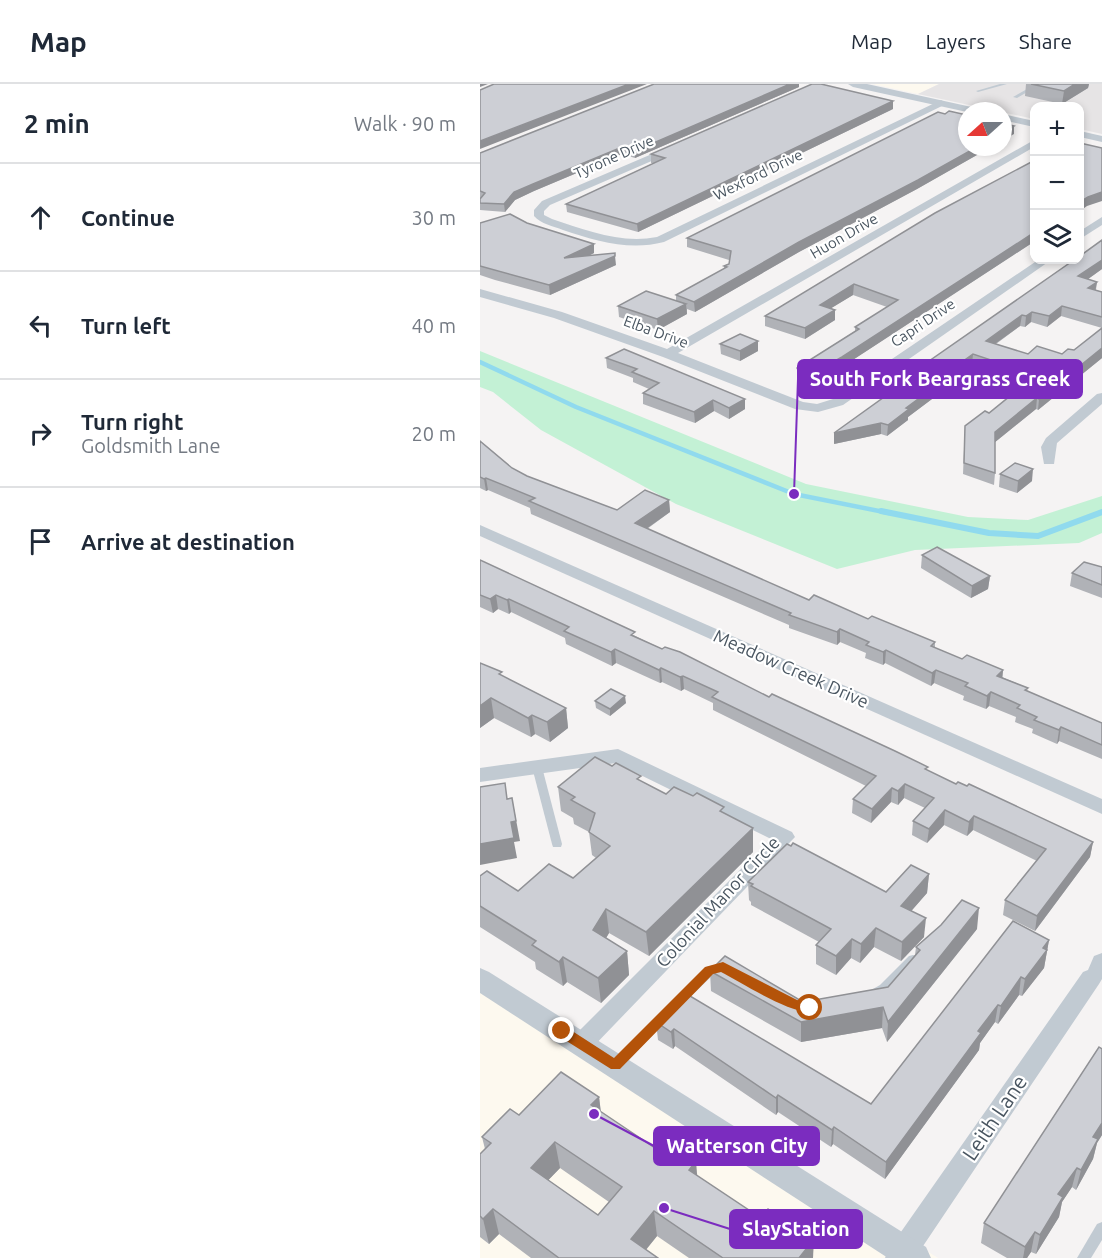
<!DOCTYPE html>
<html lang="en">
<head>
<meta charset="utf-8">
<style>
	:root { --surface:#fff; --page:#f2f2f3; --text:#1f2937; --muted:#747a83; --line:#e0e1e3 }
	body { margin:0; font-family:Ubuntu,sans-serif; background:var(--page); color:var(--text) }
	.controls { position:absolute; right:18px; top:18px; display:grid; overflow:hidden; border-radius:12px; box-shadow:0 3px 9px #0003 }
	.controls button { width:54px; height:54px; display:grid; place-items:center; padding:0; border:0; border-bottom:2px solid var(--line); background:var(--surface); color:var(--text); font:30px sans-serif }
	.compass { position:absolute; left:478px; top:18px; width:54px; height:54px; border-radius:50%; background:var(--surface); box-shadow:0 3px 9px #0003; rotate:249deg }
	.stop { position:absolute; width:18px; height:18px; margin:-14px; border:4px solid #b45309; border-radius:50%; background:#fff }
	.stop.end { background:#b45309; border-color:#fff; box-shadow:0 2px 6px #0008 }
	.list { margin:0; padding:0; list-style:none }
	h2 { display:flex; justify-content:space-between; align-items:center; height:78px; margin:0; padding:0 24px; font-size:26px }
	h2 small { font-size:20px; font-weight:400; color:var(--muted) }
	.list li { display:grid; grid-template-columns:39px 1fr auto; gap:18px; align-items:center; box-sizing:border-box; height:108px; padding:0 24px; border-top:2px solid var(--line) }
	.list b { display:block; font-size:22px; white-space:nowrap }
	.list p { margin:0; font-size:20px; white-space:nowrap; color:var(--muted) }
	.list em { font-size:20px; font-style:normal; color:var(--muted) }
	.icon { flex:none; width:33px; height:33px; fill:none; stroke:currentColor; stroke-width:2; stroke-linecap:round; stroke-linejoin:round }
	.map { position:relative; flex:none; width:622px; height:1174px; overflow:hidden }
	header { display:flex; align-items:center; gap:36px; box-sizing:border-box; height:84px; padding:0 30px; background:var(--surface); border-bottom:2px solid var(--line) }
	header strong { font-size:28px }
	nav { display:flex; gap:33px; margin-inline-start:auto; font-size:21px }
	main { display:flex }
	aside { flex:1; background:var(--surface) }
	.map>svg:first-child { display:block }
	.commercial { fill:#fdf9ef }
	.education { fill:#e6e4e5 }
	.green { fill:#c3f1d5 }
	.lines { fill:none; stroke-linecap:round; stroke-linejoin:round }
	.stream-far1 { stroke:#90daee; stroke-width:4.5 }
	.stream { stroke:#90daee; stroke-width:6 }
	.service { fill:#c1cad2; fill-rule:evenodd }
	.minor { fill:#c1cad2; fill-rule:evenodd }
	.tertiary { fill:#c1cad2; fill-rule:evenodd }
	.wall { fill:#b0b2b7; fill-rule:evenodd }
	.shaded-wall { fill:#909195 }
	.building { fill:#cdcfd5; stroke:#909195; stroke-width:1.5; fill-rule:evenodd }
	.route { fill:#b45309 }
	.labels { text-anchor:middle; stroke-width:4.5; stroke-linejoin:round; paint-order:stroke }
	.far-street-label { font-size:15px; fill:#4a5661; stroke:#fff }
	.street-label { font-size:18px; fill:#4a5661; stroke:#fff }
	.near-street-label { font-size:21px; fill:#4a5661; stroke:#fff }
	.leader { fill:none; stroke:#7b2cbf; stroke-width:2 }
	.callout-dot { fill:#7b2cbf; stroke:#fff; stroke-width:2 }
	.callout { fill:#7b2cbf; stroke:#7b2cbf; stroke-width:2 }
	.callout-label { font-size:20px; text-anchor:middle; font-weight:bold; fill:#fff }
</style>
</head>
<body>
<header>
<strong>Map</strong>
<nav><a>Map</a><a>Layers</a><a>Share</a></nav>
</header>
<main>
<aside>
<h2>2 min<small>Walk · 90 m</small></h2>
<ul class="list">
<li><svg class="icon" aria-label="ahead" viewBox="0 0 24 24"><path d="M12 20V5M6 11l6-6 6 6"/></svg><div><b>Continue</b></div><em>30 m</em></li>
<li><svg class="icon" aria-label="left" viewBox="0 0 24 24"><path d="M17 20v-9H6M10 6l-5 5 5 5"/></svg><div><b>Turn left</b></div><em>40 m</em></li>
<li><svg class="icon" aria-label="right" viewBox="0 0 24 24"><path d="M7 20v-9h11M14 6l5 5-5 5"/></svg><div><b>Turn right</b><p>Goldsmith Lane</p></div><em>20 m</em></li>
<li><svg class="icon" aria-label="arrive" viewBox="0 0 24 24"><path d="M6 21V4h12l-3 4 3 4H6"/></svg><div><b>Arrive at destination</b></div></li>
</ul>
</aside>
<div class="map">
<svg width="622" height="1174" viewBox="0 0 622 1174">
	<rect width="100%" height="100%" fill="#f5f3f3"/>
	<g class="commercial">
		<polygon points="392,0 459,0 438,10"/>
		<polygon points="0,887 458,1174 0,1174"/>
	</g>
	<polygon class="education" points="459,0 622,0 622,50 600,45 600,22 554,22 554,35 438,10"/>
	<polygon class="green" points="0,267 326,400 488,433 548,436 622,412 622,449 599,459 435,466 357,485 196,420 61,346 13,308 0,303"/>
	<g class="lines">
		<g class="stream-far1">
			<polyline points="0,278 96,323 314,410 409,429"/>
			<polyline points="619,429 622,428"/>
		</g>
		<polyline class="stream" points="401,427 509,449 558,452 622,428"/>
		<g class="service">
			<polygon points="520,0 527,0 498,8 496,7"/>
			<polygon points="556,0 561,0 537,14 533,13"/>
			<polygon points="57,680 60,681 62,683 82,760 81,763 73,763 72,760 52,683 54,681"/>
			<polygon points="433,871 437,872 439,875 437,878 408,907 397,913 393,911 391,908 393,905 400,901 429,872"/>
			<polygon points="242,879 246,880 248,883 246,886 234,890 202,921 198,923 194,921 192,918 194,915 226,883"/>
			<polygon points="184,927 188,929 190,932 188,935 141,984 137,985 133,984 131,980 133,976 180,929"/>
			<polygon points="622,1138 622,1156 611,1174 597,1174 617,1140"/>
		</g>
		<g class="minor">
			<path d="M461,16L466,19L464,21L184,158C149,167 116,157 83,146C73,142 61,140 54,132V126L62,117L193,61L198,64L197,66L70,121L64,127V131L72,135C106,146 140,160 177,153Z"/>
			<polygon points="554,56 554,63 198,269 323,318 337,320 353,315 558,176 571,176 363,321 338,328 315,325 183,273 74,234 0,213 0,205 82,228 187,265"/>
			<polygon points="622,133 622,141 600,155 600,147"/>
			<polygon points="622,309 622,320 577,359 574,380 564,380 561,363 566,354 617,310"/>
			<polygon points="0,441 622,715 622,730 0,452"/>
			<polygon points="138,665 312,748 315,753 109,967 101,970 93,967 89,960 93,953 291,755 136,679 0,698 0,684"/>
			<polygon points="622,869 622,895 619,900 435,1174 405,1174 409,1165 603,888 608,886 614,872"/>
		</g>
		<g class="tertiary">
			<polygon points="368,0 387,0 496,24 501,27 487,28 373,3"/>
			<polygon points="523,30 554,37 554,43 523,36"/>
			<polygon points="600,47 622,52 622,58 600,53"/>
			<polygon points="0,884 9,888 446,1163 451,1174 408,1174 0,909"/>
		</g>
	</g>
	<g class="wall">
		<polygon points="174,0 319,0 319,3 155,74 142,70 54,107 35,116 25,128 0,126 0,69"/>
		<polygon points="546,0 609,0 608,4 582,20 545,12"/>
		<polygon points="413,25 158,148 87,128 86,120 174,79 171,79 171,70"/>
		<polygon points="487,63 511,63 437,105 319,168 215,228 207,225 207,230 178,246 139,233 138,222 196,217 196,211 244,185 244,182 249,180 249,176 207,163 207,154"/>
		<polygon points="555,76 555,157 362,283 323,306 317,295 317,284 375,247 375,243 407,223 373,211 351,224 355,226 355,236 325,255 285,242 285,232"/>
		<polygon points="0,139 47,139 114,160 114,169 110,171 136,181 70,211 15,196 0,191"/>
		<path d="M622,156V185L608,195L617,198L616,206L622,208V274L558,326L556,325L515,358V389L514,401L483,390L485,342L509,329L546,299L492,281L456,306V312L428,333V336L407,352L401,350L354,360L407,311V307ZM581,232L622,244L594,266L582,270H548L516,260L540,242L545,243L551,238L567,243Z"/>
		<polygon points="278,257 278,267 260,277 241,270 240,260"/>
		<polygon points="126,274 265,325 249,335 234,327 215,339 163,320 163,309 169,305 153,298 153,294 127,284"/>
		<polygon points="0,357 32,384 47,392 137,426 189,416 190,428 167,445 329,516 455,558 455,564 482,575 523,586 522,593 548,604 547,607 622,639 622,675 579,657 577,660 552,649 553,645 535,638 536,633 509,622 506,625 483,616 484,612 454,599 451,602 405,579 403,581 385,574 386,569 360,558 357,561 309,544 309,541 51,430 50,424 8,406 6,407 0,404"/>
		<polygon points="520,390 552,397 537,409 519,403"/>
		<polygon points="442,471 510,492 508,505 491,514 441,484"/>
		<polygon points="0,476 182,565 289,613 476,700 613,758 610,773 555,847 523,831 525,816 557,777 493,746 487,752 464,741 447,759 432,751 433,737 445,724 424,714 418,721 411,718 391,739 372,729 373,715 386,702 233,626 233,619 204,605 201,607 182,598 180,599 136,579 132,582 86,560 85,554 31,528 29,530 18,525 13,529 0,523"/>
		<polygon points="622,483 622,514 590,502 592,489"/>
		<polygon points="0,579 23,592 86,624 88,644 70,658 55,650 51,653 14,634 0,644"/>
		<polygon points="115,617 146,619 130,632 116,624"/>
		<polygon points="161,697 186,710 244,729 273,768 169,872 129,849 126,854 147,867 149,891 121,919 87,898 83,902 56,885 55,878 0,843 0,792 38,807 93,794 116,774 112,771 109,748 94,740 93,734 81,727 78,703"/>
		<polygon points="449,790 447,809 431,827 444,853 421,877 394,863 380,879 371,874 356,891 336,880 336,861 339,858 271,821 271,818 269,816 268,798 406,808"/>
		<polygon points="497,845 407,958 402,944 321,958 231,907 230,887 323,918 408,903 435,871 436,863"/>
		<polygon points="569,856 564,884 542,912 539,911 518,940 515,938 500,959 499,966 405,1095 353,1060 351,1063 298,1028 296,1031 195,962 193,965 178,956 176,938 391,1020"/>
		<polygon points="622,965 622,1051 617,1059 613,1075 596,1106 592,1103 582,1118 579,1133 556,1170 551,1168 547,1174 527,1174 501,1159 504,1139"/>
		<path d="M119,1013L121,1028L217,1092L333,1174H209L177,1152L166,1166L178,1174H51L19,1150L9,1160L0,1153V1070L5,1065L2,1053L39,1031ZM80,1084L129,1118L118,1131L68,1096Z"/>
	</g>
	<g class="shaded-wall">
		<polygon points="0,0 8,0 0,3"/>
		<polygon points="149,0 167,0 0,65 0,57"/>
		<polygon points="310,0 319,0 319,3 155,74 155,67"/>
		<polygon points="595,0 609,0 608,4 582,20 584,7"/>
		<polygon points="413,17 413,25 158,148 157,140"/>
		<polygon points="534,42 534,50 523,56 523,48"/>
		<polygon points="142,63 142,70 54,107 35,116 25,128 24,120 34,108 53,100"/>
		<polygon points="497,63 511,63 437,105 319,168 215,228 214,218 319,158"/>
		<polygon points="622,108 622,117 607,122 600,127 600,118 608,113"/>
		<polygon points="555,148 555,157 362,283 323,306 323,295"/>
		<polygon points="114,160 114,169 85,184 84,174"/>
		<polygon points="135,172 136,181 70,211 69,201"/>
		<polygon points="622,176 622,185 597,203 598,192"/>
		<polygon points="617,198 615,208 608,204"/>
		<polygon points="374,200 373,211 340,231 340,221"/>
		<polygon points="206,220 207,230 178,246 177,235"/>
		<polygon points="582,222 581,232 567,243 569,232"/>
		<polygon points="355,226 355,236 325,255 325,244"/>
		<polygon points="552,228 551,238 545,243 546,232"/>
		<polygon points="542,231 540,242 505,267 506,257"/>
		<polygon points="278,257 278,267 260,277 260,267"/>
		<polygon points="622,264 622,274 558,326 559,315"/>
		<polygon points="493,270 492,281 456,306 456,312 428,333 428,336 407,352 408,341 451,300"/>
		<polygon points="557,314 556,325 514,359 515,348"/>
		<polygon points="265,315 265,325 249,335 249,324"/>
		<polygon points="233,316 234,327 215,339 214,328"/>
		<polygon points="401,339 401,350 354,360 354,349"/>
		<polygon points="553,385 552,397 537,409 538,397"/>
		<polygon points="6,394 8,406 6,407 4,395"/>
		<polygon points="189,416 190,428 156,452 155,439"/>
		<polygon points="510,492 508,505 491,514 492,502"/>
		<polygon points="16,511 18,525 13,529 10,515"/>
		<polygon points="29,515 31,528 29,530 27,516"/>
		<polygon points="360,545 360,558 357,561 357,548"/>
		<polygon points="135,565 136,579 132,582 131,568"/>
		<polygon points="406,566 405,579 403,581 403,568"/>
		<polygon points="181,584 182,598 180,599 179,586"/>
		<polygon points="456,586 454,599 451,602 452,589"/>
		<polygon points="523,586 522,599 517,592"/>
		<polygon points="203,592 204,605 201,607 200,593"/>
		<polygon points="511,608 509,622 506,625 507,612"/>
		<polygon points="145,612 146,619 130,632 130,625"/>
		<polygon points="11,614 14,634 0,644 0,622"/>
		<polygon points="86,624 88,644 70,658 67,638"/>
		<polygon points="52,631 55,650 51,653 48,634"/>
		<polygon points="581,643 579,657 577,660 579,646"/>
		<polygon points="425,700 424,714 418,721 418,707"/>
		<polygon points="412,704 411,718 391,739 392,725"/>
		<polygon points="32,714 40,757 34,758 37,774 0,781 0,760 31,738"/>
		<polygon points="465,726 464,741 447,759 449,745"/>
		<polygon points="494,732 493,746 487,752 489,738"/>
		<polygon points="273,744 273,768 169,872 166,848"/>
		<polygon points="613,758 610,773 555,847 557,832"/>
		<polygon points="449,790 447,809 420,840 421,822"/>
		<polygon points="499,824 497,845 407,958 408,938"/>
		<polygon points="126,825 129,849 116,871 113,846"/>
		<polygon points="446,834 444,853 421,877 422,858"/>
		<polygon points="396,844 394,863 380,879 381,860"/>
		<polygon points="372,855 371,874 356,891 356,872"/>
		<polygon points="569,856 564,884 542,912 545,895 563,864"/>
		<polygon points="147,867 149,891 121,919 118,894"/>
		<polygon points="83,873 87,898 83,902 79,878"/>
		<polygon points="541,893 539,911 518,940 521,922"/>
		<polygon points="518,921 515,938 500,959 499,966 405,1095 406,1078 498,947"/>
		<polygon points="403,923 402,944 321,958 321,938"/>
		<polygon points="194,945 195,962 193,965 191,948"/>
		<polygon points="298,1011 298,1028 296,1031 296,1014"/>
		<polygon points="119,1013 122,1039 111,1021"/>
		<polygon points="622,1039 622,1051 617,1059 613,1075 596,1106 601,1086 613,1053"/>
		<polygon points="354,1043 353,1060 351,1063 352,1046"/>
		<polygon points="75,1058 80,1084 56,1109 51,1084"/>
		<polygon points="216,1077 218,1102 209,1086"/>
		<polygon points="597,1084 592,1103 582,1118 579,1133 556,1170 560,1151 578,1110"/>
		<polygon points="13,1125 19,1150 9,1160 3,1135"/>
		<polygon points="174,1127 177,1152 159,1174 151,1155"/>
		<polygon points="555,1148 551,1168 547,1174 543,1174 545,1163"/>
		<polygon points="334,1155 333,1174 319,1174"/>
	</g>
	<g class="building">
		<polygon points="14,0 149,0 0,57 0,6"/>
		<polygon points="174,0 310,0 155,67 142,63 53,100 34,108 24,120 0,119 0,115 5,109 0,107 0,69"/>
		<polygon points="332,0 341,0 413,17 157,140 86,120 185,74 171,70"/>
		<polygon points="551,0 595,0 584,7"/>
		<polygon points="469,27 487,31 487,63 497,63 438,96 319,158 214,218 196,211 247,183 244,182 249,180 251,167 207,154 458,28 465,30"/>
		<polygon points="523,39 534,42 523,48"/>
		<polygon points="600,59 622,64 622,108 608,113 600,118"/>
		<polygon points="555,76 555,148 362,273 323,295 317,284 379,245 375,243 418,216 374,200 340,221 355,226 325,244 285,232 455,129"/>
		<polygon points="30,130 47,139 114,160 84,174 135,169 135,172 69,201 0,182 0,139"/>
		<polygon points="622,156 622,176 598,192 617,198 608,204 622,208 622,233 582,222 569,232 552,228 546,232 542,231 506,257 548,270 557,262 582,270 588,265 594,266 622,244 622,264 559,315 557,314 515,348 515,389 484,379 485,342 505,327 509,329 556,291 493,270 451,300 457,301 426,324 429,325 408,341 401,339 354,349 411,308 407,307 416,300 594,176 600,176 600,172"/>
		<polygon points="166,207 206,220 177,235 138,222"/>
		<polygon points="260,250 278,257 260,267 240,260"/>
		<polygon points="144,265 265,315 249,324 233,316 214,328 163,309 179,299 152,288 157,285 126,274"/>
		<polygon points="0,357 32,384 47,392 137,426 165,406 189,416 155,439 329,516 334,511 388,535 392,532 455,558 451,562 482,575 487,571 523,586 517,592 548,604 545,606 622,639 622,661 581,643 579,646 554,636 557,633 537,624 540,621 511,608 507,612 485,602 488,599 456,586 452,589 406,566 403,568 386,561 389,558 360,545 357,548 309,531 311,529 49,417 55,414 6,394 4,395 0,393"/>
		<polygon points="535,379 553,385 538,397 520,390"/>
		<polygon points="457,463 510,492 492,502 442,471"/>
		<polygon points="0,476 155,548 151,551 182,565 185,563 200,568 289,613 292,610 415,667 448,683 445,685 476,700 478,698 487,702 489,700 613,758 557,832 525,816 566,765 494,732 489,738 465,726 449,745 433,737 454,714 425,700 418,707 412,704 392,725 373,715 396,692 232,613 238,608 203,592 200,593 181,584 179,586 135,565 131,568 84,547 89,543 29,515 27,516 16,511 10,515 0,511"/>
		<polygon points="604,478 622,483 622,501 592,489"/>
		<polygon points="0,579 22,588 19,590 86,624 67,638 52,631 48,634 11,614 0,622"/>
		<polygon points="131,605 145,612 130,625 115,617"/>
		<polygon points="115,673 132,682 136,679 161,692 157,695 186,710 194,703 213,712 217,709 244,723 240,727 273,744 166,848 126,825 113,846 147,867 118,894 83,873 79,878 52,861 56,857 0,822 0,792 7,787 38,807 69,780 93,794 130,762 109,748 115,729 91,716 95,713 78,703"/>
		<polygon points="25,699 27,715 32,714 36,737 31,738 34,754 0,760 0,703"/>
		<polygon points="313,759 406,808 431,781 449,790 421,822 446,834 422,858 396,844 381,860 372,855 356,872 336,861 351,845 271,802 273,800 268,798 307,760 311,762"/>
		<polygon points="482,816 499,824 408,938 403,923 321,938 230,887 245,872 323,918 408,903 440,866 436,863 461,841"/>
		<polygon points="533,837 569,856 563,864 567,866 545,895 541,893 521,922 518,921 498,947 501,949 406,1078 354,1043 352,1046 298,1011 296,1014 194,945 191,948 176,938 205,909 391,1020"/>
		<polygon points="619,963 622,965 622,1039 613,1053 618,1055 601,1086 597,1084 578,1110 583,1113 560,1151 555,1148 545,1163 504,1139"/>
		<path d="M81,988L119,1013L111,1021L178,1066L186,1057L216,1077L209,1086L281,1134L288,1125L334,1155L319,1174H243L174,1127L151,1155L178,1174H79L13,1125L3,1135L0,1132V1070L11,1059L2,1053L30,1025L39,1031ZM75,1058L142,1103L118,1131L51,1084Z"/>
	</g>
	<path class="route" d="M243,878L317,916L334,920L336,924L334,927C314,933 261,898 241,888L233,890L140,985H131L77,951L75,947L77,943H86L134,974L225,883Z"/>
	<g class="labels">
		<g class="far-street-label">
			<text transform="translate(134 73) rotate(-24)" y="5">Tyrone Drive</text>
			<text transform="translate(278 91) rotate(-26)" y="5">Wexford Drive</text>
			<text transform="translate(364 152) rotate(-30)" y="5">Huon Drive</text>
			<text transform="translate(443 239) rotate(-34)" y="5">Capri Drive</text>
			<text transform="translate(176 248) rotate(20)" y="5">Elba Drive</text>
		</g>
		<g class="street-label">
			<text transform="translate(311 585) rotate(24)" y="6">Meadow Creek Drive</text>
			<text transform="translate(238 818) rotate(-47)" y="6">Colonial Manor Circle</text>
		</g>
		<g class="near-street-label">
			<text transform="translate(515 1034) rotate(-56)" y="7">Leith Lane</text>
		</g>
	</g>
	<path class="leader" d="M314 410L318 295M114 1030L174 1062M184 1124L250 1145"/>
	<g class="callout-dot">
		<circle cx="314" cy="410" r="6"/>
		<circle cx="114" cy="1030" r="6"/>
		<circle cx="184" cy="1124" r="6"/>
	</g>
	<g class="callout">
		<rect x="318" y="276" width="284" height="38" rx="6"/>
		<rect x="174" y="1043" width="165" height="38" rx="6"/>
		<rect x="250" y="1126" width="132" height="38" rx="6"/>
	</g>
	<g class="callout-label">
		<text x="460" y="302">South Fork Beargrass Creek</text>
		<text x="257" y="1069">Watterson City</text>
		<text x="316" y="1152">SlayStation</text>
	</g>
</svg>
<div class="controls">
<button>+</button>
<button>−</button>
<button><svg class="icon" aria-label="layers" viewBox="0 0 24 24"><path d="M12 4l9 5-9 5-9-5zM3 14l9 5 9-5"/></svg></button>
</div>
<svg class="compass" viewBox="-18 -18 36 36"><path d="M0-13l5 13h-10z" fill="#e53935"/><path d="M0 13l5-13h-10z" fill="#747a83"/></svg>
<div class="stop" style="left:330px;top:924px"></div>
<div class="stop end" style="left:82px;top:947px"></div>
</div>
</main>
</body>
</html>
